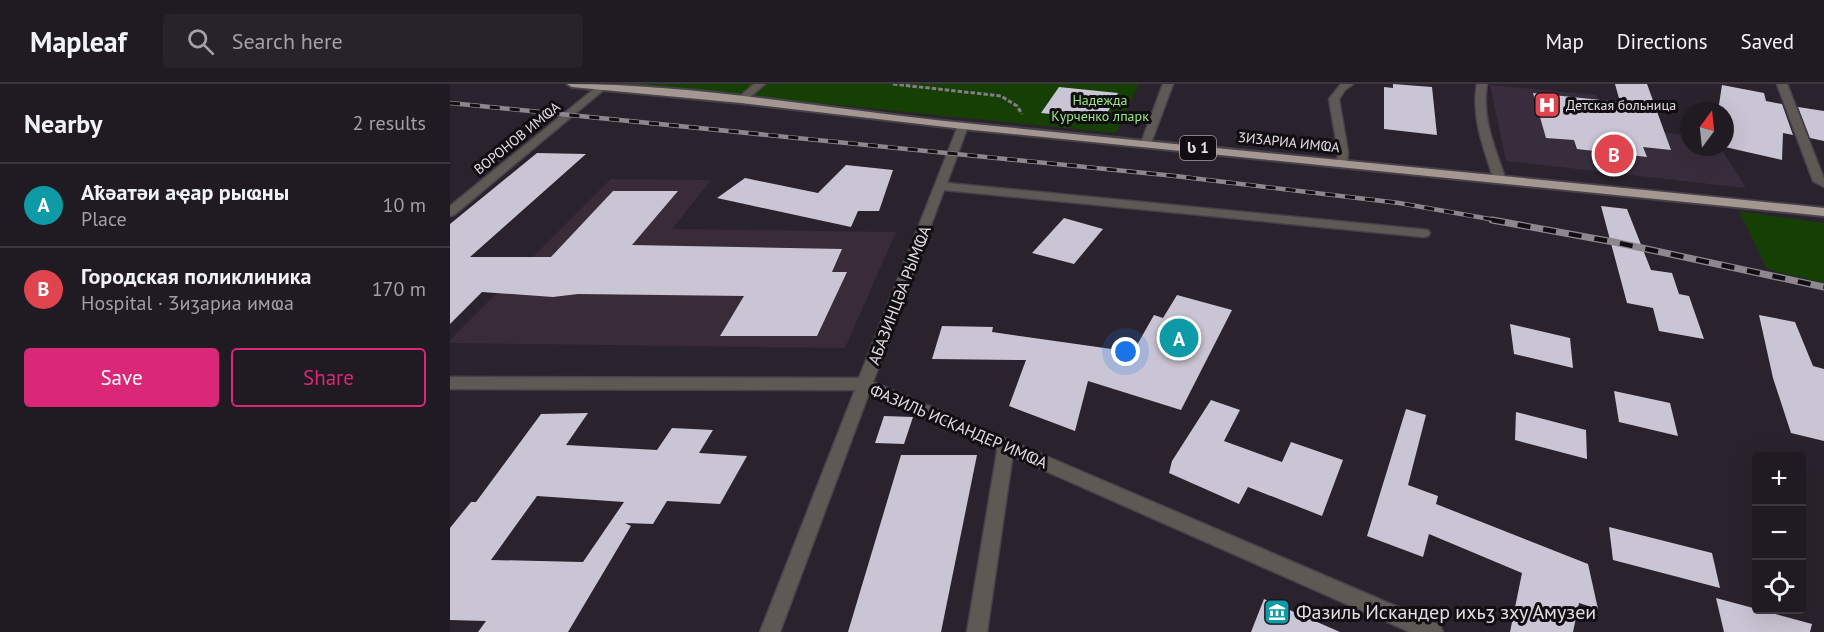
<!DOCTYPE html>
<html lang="en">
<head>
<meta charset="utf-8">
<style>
	:root { --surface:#201a22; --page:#28232a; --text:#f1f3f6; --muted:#a2a1a5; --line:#3d3840; --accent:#db2777 }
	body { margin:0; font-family:"PT Sans","Noto Sans Georgian",sans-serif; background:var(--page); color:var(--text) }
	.controls { position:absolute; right:18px; bottom:18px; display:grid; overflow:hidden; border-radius:6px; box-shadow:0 6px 24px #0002 }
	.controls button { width:54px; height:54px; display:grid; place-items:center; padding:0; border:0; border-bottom:2px solid var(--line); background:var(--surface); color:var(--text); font:30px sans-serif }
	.compass { position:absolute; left:1230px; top:18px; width:54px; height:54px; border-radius:50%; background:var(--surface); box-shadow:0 6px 24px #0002; rotate:15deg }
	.you { position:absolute; left:676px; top:268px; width:21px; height:21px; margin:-15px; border:4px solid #fff; border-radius:50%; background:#1a73e8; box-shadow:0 0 0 9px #1a73e833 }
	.badge { display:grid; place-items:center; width:39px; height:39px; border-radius:50%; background:var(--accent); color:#fff; font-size:20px; font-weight:700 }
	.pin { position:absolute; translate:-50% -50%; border:3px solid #fff; box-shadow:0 2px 6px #0006 }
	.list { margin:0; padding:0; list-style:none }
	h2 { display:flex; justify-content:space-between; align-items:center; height:78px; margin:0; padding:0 24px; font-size:26px }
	h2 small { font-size:20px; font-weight:400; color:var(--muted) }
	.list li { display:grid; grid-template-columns:39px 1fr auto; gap:18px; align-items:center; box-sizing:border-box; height:84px; padding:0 24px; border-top:2px solid var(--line) }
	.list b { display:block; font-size:22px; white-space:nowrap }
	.list p { margin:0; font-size:20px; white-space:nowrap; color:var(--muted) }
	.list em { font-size:20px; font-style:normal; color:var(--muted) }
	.actions { display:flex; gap:12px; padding:18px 24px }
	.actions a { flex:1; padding:14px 0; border:2px solid var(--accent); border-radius:6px; text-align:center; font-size:21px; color:var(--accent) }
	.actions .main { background:var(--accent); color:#fff }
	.icon { flex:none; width:33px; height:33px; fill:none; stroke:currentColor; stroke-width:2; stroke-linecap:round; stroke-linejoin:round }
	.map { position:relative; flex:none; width:1374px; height:548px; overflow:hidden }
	header { display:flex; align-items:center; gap:36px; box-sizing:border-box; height:84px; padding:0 30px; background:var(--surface); border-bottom:2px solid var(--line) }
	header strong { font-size:28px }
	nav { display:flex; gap:33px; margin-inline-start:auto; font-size:21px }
	.search { width:420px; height:54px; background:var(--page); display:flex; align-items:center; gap:15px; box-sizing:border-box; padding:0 21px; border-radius:6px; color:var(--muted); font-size:22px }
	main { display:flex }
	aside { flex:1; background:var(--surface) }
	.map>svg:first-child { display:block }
	.built { fill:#382d3c }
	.education { fill:#392c38 }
	.green { fill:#163f04 }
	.building { fill:#cac5d4; fill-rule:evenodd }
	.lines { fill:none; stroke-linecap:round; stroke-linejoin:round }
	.service-casing { stroke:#47414a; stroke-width:3 }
	.minor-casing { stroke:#47414a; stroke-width:3 }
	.trunk-casing { stroke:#47414a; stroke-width:4 }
	.path { stroke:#827d85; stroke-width:3; stroke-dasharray:4.5 2; stroke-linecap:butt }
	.service { fill:#5f5956; fill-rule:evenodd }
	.minor { fill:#5f5956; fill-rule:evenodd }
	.trunk { fill:#a49690; fill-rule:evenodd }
	.rail-far1-casing { stroke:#8d8890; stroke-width:4.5 }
	.rail-casing { stroke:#8d8890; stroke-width:7 }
	.rail-far1 { stroke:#110e12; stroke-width:3; stroke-dasharray:10; stroke-linecap:butt }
	.rail { stroke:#110e12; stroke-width:4.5; stroke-dasharray:13; stroke-linecap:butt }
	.labels { text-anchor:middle; stroke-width:6; stroke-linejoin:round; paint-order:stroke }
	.far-park-label { font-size:14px; fill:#9ae882; stroke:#110e12 }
	.far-poi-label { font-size:14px; fill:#e1dde3; stroke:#110e12; text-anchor:start }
	.far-street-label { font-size:14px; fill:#e1dde3; stroke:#110e12 }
	.shield { fill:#110e12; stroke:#a39fa4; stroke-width:1.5 }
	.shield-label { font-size:15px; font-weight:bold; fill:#e1dde3 }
	.street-label { font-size:16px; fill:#e1dde3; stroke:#110e12 }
	.near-poi-label { font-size:20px; fill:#e1dde3; stroke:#110e12; text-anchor:start }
</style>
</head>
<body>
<header>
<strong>Mapleaf</strong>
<div class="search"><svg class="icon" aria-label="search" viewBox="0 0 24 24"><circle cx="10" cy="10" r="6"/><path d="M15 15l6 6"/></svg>Search here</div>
<nav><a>Map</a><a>Directions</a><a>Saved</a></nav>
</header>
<main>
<aside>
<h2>Nearby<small>2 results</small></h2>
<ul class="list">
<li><span class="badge" style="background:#0f9aa8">A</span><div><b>Аҟәатәи аҿар рыҩны</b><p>Place</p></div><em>10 m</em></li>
<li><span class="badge" style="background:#e0444e">B</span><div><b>Городская поликлиника</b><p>Hospital · Ӡиӡариа имҩа</p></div><em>170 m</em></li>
</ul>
<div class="actions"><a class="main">Save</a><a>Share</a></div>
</aside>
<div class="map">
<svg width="1374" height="548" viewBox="0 0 1374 548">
	<rect width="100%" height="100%" fill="#2a232d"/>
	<polygon class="built" points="1040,1 1146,11 1160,43 1239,51 1239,63 1270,63 1296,104 1056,77"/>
	<polygon class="education" points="161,95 261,96 222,145 446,148 395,264 0,259 0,256"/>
	<g class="green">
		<polygon points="177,0 689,0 666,49"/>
		<polygon points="1289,127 1374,139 1374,199 1317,185"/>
	</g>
	<g class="building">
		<polygon points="943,0 982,3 987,51 934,45 934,3 943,4"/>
		<polygon points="1165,0 1197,0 1221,66 1193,63 1197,73 1127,65 1124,56 1096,54 1083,9 1170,18"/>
		<polygon points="1272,1 1314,9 1316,17 1332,20 1343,51 1333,49 1332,76 1275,63 1275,27 1268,27"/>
		<polygon points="609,3 668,9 654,35 591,29"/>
		<polygon points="1348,23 1374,27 1374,57 1360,54"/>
		<polygon points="87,69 136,70 20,173 101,173 163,107 228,107 182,161 392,165 382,188 397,188 367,252 270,252 294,212 128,210 103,213 32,208 0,240 0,140"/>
		<polygon points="396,81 443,86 429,127 408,127 401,143 267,114 295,94 368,109"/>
		<polygon points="1151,122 1177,125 1201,186 1222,189 1229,210 1239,212 1254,255 1209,247 1203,224 1177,219"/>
		<polygon points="614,134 653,145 624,180 582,169"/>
		<polygon points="727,211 782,226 731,326 638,297 625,347 559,322 576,276 482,275 492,242 543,243 542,248 683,268 704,231 713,234"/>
		<polygon points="1309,231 1345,238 1363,282 1374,285 1374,357 1341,349 1323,294"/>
		<polygon points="1060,240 1120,254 1123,284 1064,270"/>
		<polygon points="1164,307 1220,319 1228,352 1169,338"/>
		<polygon points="761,316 790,326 774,357 832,378 841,358 893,376 872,432 798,403 789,420 719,389 722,377"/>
		<polygon points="956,325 976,331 958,401 988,412 986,420 1138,480 1148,525 1129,519 1123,548 1060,548 1072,489 979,450 973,473 917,452"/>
		<polygon points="1066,328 1136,346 1137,375 1065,356"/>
		<path d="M138,329L116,361L207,366L222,344L263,346L249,369L297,372L270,420L217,417L203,440L175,439L181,442L118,548H28L36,537L0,536V444L21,418H26L91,330ZM87,412L174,418L133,478L41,476Z"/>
		<polygon points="434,332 463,333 454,360 425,359"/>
		<polygon points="451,371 527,371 491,548 398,548"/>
		<polygon points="1159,443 1262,469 1270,504 1163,476"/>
		<polygon points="1266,514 1362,540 1360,548 1274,548"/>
		<polygon points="814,515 890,548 801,548"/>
	</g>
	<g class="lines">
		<g class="service-casing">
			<g id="service">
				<polygon points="891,0 903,0 895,6 889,15 898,68 897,79 892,82 887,79 888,68 879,15"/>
				<polygon points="1327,0 1337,0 1374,95 1374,103 1363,97"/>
				<polygon points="556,355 562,357 564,362 537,548 517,548 548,362 550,357"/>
			</g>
		</g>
		<g class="minor-casing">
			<g id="minor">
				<polygon points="304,0 315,0 294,18 288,18 288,14"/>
				<polygon points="713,0 723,0 701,59 692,61 691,59"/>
				<path d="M1027,0H1037C1031,34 1045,64 1056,96L1054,98L1050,99L1044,96C1034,64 1021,34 1027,0Z"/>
				<polygon points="149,1 157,3 4,131 0,132 0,122"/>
				<polygon points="513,39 518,42 497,99 978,146 980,149 978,152 974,153 494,106 423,298 990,541 993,548 960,548 419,309 330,548 310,548 405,306 0,305 0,293 409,294 508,42"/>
			</g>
		</g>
		<g class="trunk-casing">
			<path id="trunk" d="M117,0C248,0 384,26 515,39C801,68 1088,95 1374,124V132L513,45L291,19L122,3Z"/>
		</g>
		<polyline class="path" points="443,0 551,12 567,22 572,30"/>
		<use href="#service" class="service"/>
		<use href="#minor" class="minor"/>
		<use href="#trunk" class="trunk"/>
		<g class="rail-far1-casing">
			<polyline id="rail-far1" points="0,19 725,92 949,119 1051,137"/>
		</g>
		<g class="rail-casing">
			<polyline id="rail" points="1042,136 1164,158 1374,203"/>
		</g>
		<use href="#rail-far1" class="rail-far1"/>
		<use href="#rail" class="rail"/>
	</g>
	<defs>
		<g id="hospital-square" transform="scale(1.35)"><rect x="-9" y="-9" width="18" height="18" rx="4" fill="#e0444e" stroke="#110e12"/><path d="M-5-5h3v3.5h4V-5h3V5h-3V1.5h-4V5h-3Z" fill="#fff"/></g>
		<g id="museum-square" transform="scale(1.35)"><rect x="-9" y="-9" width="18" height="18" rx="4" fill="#0f9aa8" stroke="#110e12"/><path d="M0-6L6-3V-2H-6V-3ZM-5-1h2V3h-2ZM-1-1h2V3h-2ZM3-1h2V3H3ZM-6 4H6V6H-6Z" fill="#fff"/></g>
	</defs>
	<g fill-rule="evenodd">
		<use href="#hospital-square" x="1097" y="21"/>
		<use href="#museum-square" x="827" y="528"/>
	</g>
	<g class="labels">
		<g class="far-park-label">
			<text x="650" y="21">Надежда<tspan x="650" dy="16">Курченко лпарк</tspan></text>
		</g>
		<g class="far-poi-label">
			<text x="1116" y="26">Детская больница</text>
		</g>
		<g class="far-street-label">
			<text transform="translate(67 54) rotate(-39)" y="5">ВОРОНОВ ИМҨА</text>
			<text transform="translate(839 58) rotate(6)" y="5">ӠИӠАРИА ИМҨА</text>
		</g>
		<rect class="shield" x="730" y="52" width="36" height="24" rx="4.5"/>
		<g class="shield-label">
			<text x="748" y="69">ს 1</text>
		</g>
		<g class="street-label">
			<text transform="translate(449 211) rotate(-69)" y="6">АБАЗИНЦӘА РЫМҨА</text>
			<text transform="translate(509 342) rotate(23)" y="6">ФАЗИЛЬ ИСКАНДЕР ИМҨА</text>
		</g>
		<g class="near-poi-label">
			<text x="846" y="535">Фазиль Искандер ихьӡ зху Амузеи</text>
		</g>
	</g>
</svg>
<div class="controls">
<button>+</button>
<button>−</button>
<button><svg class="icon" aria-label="locate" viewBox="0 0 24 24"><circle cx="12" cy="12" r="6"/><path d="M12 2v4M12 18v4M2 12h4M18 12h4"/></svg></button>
</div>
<svg class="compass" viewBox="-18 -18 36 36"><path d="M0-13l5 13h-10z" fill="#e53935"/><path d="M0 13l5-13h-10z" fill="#a2a1a5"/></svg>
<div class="you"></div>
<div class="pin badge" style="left:729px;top:254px;background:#0f9aa8">A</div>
<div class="pin badge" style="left:1164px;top:70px;background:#e0444e">B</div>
</div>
</main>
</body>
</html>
